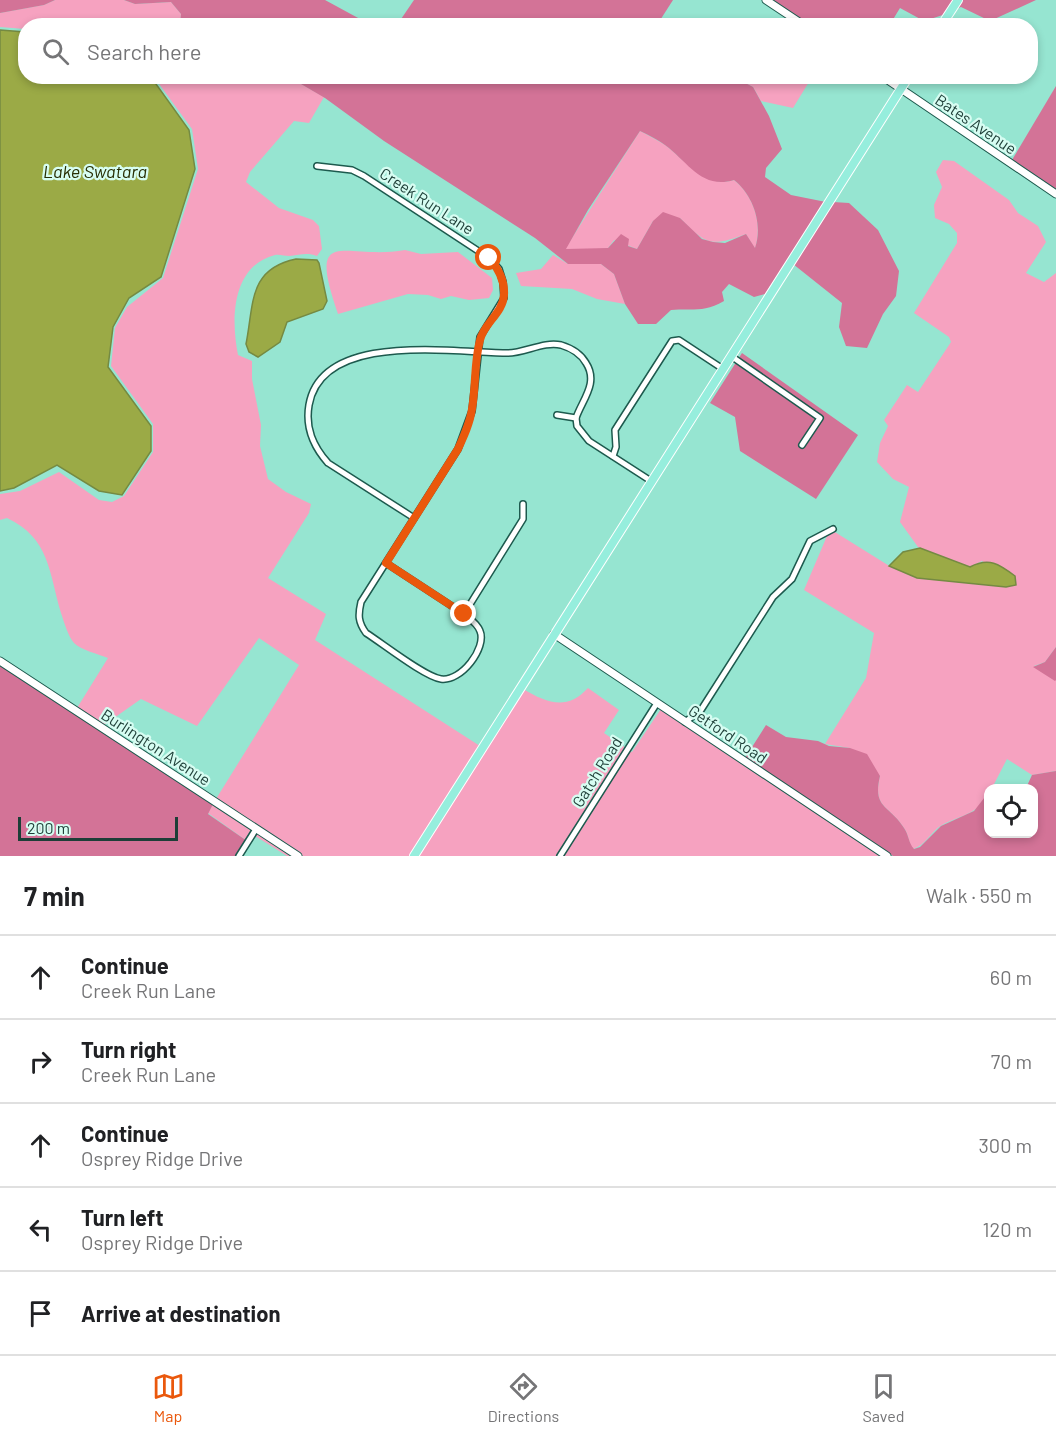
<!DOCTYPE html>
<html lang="en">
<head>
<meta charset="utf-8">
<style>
	:root { --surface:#fff; --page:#f6f6f6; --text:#202124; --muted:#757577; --line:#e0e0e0; --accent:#ea580c }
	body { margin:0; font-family:Barlow,sans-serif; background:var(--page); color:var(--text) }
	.controls { position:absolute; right:18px; bottom:18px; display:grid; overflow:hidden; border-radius:12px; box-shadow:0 3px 9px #0003 }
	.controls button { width:54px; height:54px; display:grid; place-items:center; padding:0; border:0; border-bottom:2px solid var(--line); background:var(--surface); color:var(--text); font:30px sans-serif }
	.scale { position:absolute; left:18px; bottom:15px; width:160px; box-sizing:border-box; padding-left:6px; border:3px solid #1d3e37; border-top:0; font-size:16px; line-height:21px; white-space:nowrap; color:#1d3e37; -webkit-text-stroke:4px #d7fdf2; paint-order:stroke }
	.stop { position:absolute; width:18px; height:18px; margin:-14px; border:4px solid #ea580c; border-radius:50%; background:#fff }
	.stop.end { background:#ea580c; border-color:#fff; box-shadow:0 2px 6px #0008 }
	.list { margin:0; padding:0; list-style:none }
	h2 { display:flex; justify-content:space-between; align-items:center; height:78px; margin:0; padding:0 24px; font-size:26px }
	h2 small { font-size:20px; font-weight:400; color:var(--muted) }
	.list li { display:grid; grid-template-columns:39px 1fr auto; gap:18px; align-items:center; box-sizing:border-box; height:84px; padding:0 24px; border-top:2px solid var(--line) }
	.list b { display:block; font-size:22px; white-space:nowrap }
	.list p { margin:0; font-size:20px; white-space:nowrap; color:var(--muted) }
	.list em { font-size:20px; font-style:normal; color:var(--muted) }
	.icon { flex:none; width:33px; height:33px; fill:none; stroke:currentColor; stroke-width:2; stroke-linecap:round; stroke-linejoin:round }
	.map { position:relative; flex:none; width:1056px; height:856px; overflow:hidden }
	.search { position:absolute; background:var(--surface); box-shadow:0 3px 9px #0003; left:18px; right:18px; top:18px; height:66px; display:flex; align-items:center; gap:15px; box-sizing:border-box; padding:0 21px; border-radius:24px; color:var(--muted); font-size:22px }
	.sheet { height:498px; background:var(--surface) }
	nav { display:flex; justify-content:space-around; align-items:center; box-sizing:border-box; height:84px; border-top:2px solid var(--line); background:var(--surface); font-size:16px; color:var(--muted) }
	nav a { display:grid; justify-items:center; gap:3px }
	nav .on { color:var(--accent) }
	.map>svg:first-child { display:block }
	.green { fill:#f6a2c0 }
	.forest { fill:#d37397; fill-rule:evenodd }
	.water { fill:#9baa46; stroke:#758a42; stroke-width:1.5 }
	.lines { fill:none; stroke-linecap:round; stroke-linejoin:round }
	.minor-casing { stroke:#1d5a4e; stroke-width:8 }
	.tertiary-casing { stroke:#1d5a4e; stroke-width:9 }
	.primary-casing { stroke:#fff; stroke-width:10 }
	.minor { stroke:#fff; stroke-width:5 }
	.tertiary { stroke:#fff; stroke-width:7 }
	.primary { stroke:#96eedd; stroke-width:8 }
	.route { stroke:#ea580c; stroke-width:8 }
	.labels { text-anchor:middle; stroke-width:4.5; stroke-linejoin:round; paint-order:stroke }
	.street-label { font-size:16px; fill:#1d3e37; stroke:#d7fdf2 }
	.water-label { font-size:18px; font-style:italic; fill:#282e03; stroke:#d7fdf2 }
</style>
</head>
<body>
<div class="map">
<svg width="1056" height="856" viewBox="0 0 1056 856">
	<rect width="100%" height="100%" fill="#96e5d1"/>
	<g class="green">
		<polygon points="55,0 124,0 135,4 171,2 181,14 180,25 26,26 25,29 0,27 0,13 44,5"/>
		<path d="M154,77H289L324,97L309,123L294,121L250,172L246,182L279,208L313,220L319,226L322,249L317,256C307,252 300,255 289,256C285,256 279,254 275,255C231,266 231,320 238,355L252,361V379L261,425L260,446L268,479L286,492L311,504L309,513L268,578L326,614L315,640L480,746L410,856H303L216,799L299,665L259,638L197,726L141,699L104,725L77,708L108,658C98,654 81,650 74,643C68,636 64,622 61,613C49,573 50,538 7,518L0,520V494L20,491L59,472L99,500L112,502L124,496L153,452V424L111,366L115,328L127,307L163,278L198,169L192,129Z"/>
		<polygon points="734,77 812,77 793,108 761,101 753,87"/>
		<path d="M640,131C648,135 657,140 665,145C685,160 706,189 734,180C754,196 763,225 755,249L746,234C711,247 706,245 680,218L653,221L637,249L614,240L608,248L598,250L565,249Z"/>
		<path d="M943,160L954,161L1009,200L1018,213L1038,226L1046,242L1026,273L1044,282L1056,273V647L1045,662L1034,666L1056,680V771L1032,775L1007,759L992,788H988C987,812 958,816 942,825C931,831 926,845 913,849C908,842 909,835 904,828C890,805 872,809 880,776L850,748L825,744L866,678L874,633L804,590L830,529L891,567L917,578L1006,587L1016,585L982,561L970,567L918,547L900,522L909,487L893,479L877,462L880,443L888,426L884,420L907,385L918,392L951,342L949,337L914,313L957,243V233L949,224L935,218L934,205L942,187L936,172Z"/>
		<path d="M405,250L421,254L458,252L492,278L493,290L489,298L469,300L451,296L441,299L428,295L408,294L338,314C306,222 345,261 405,250Z"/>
		<polygon points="553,255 568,264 601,264 614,274 625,304 597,299 572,289 521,286 516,273 541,269"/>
		<path d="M588,688L619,710L604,733L632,752L661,709L881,856H417L523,689C547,703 567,711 588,688Z"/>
		<polygon points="213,804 292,856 287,856 252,834 247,841 208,813"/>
	</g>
	<g class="forest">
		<polygon points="0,0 55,0 44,5 0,13"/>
		<polygon points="124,0 325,0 371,25 180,25 181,14 171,2 135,4"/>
		<polygon points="414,0 673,0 657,25 397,25"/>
		<polygon points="772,0 954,0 946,14 924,21 900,8 889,26 810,25"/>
		<polygon points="961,0 1036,0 990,21 961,7 955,9"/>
		<path d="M289,77H734L753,87L769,116L782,149L766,168L765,177L791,195L826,202L765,294L754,297L729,284L722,292L724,301C703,313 693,308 671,310L656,324H638L625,304L614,274L601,264H568L535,238L384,141L325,98ZM640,131C649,135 658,140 665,145C688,162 702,190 734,180C754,196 763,225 755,248L746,234L725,243L713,242L702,239L680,218L663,212L653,221L637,249L628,246L629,239L621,234L608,248L566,249L588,210Z"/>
		<polygon points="1056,86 1056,190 1012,160"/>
		<polygon points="833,202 849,203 878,230 899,271 896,296 883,314 867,348 846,346 839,327 842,303 793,264"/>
		<polygon points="742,353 858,435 816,499 740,451 735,417 710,403"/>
		<polygon points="1056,647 1056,680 1055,681 1033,667 1045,662"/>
		<polygon points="0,664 213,804 208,814 247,841 238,856 0,856"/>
		<path d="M766,725L786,737L818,741L829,746L850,748L867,754L880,776C872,809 890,805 904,828C909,835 908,842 914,849L920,847L941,826L974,811L988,793V834H1034V788H1026L1032,775L1056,771V856H893L745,758Z"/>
	</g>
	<g class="water">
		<polygon points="0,30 25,32 26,76 151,77 189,130 195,169 161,277 129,298 113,327 108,367 151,426 151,451 122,495 99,491 57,465 14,488 0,491"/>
		<path d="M296,259L317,260L319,263L327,301L323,309L287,322L280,342L258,357L249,352L246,344C254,304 248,269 296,259Z"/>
		<path d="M920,548L970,567C989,557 999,564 1015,576L1016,585L1006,587L917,578L889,566L903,552Z"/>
	</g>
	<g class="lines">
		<g class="minor-casing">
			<g id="minor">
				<path d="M317,166L352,170L364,176L489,258L499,269L503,282L504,298L480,337L472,411L458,449L361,602C358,615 358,622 366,633C382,643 425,677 441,679C461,682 487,648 480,631C477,623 470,619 464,614L386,563"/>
				<polyline points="731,356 820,418 802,445"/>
				<polyline points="557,415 576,418"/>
				<polyline points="613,456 616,447 615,430 672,341 679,340 723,369"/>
				<path d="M414,518L328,463C313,446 305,428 309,405C322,330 456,353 508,353C525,353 544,341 561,345C571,348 581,354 586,363C599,383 582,400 576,418L577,426L589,441L651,481"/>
				<polyline points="464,614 523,519 523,504"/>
				<polyline points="685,722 701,710 773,597 792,579 810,541 833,529"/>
				<polyline points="239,856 256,829"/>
				<polyline points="560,856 657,703"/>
			</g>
		</g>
		<g class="tertiary-casing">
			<g id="tertiary">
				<polyline points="766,0 805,26"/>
				<polyline points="882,76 1056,194"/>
				<polyline points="554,634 887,856"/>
				<polyline points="0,661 298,856"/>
			</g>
		</g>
		<g class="primary-casing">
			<g id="primary">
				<polyline points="941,26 958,0"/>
				<polyline points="414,856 909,76"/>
			</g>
		</g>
		<use href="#minor" class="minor"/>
		<use href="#tertiary" class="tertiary"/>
		<use href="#primary" class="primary"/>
	</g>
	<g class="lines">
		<path class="route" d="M464,614L386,563L458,449C464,436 470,423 472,409C476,386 474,362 480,340C484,323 503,313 504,295C505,280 499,269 489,258"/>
	</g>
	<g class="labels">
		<g class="street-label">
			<text transform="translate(976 124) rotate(34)" y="6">Bates Avenue</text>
			<text transform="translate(427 201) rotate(33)" y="6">Creek Run Lane</text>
			<text transform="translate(728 734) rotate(34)" y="6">Getford Road</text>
			<text transform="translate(156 747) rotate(33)" y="6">Burlington Avenue</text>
			<text transform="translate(597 772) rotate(-58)" y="6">Gatch Road</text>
		</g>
		<g class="water-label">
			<text x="95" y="178">Lake Swatara</text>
		</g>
	</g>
</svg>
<div class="controls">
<button><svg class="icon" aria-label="locate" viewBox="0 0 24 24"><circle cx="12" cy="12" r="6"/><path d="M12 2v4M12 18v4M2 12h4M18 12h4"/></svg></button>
</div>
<div class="scale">200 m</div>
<div class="stop" style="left:489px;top:258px"></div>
<div class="stop end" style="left:464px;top:614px"></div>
<div class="search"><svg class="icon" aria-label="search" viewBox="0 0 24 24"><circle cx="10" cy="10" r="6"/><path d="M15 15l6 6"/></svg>Search here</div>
</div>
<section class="sheet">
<h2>7 min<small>Walk · 550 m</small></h2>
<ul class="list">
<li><svg class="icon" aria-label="ahead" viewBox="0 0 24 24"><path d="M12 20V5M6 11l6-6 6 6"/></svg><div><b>Continue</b><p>Creek Run Lane</p></div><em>60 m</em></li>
<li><svg class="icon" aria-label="right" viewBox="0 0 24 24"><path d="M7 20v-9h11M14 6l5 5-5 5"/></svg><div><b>Turn right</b><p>Creek Run Lane</p></div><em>70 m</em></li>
<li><svg class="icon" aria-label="ahead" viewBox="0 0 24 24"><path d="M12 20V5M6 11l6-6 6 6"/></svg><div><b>Continue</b><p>Osprey Ridge Drive</p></div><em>300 m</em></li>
<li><svg class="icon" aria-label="left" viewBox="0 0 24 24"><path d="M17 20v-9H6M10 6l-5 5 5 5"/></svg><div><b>Turn left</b><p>Osprey Ridge Drive</p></div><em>120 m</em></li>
<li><svg class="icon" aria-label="arrive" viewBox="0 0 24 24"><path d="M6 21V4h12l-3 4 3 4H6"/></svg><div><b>Arrive at destination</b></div></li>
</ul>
</section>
<nav>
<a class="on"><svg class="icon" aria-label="map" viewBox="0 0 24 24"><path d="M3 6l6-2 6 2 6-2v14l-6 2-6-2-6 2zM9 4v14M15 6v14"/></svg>Map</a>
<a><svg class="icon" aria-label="directions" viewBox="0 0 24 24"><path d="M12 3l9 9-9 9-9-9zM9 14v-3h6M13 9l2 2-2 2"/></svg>Directions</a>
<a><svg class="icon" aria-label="saved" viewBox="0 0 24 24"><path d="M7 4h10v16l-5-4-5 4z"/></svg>Saved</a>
</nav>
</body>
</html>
